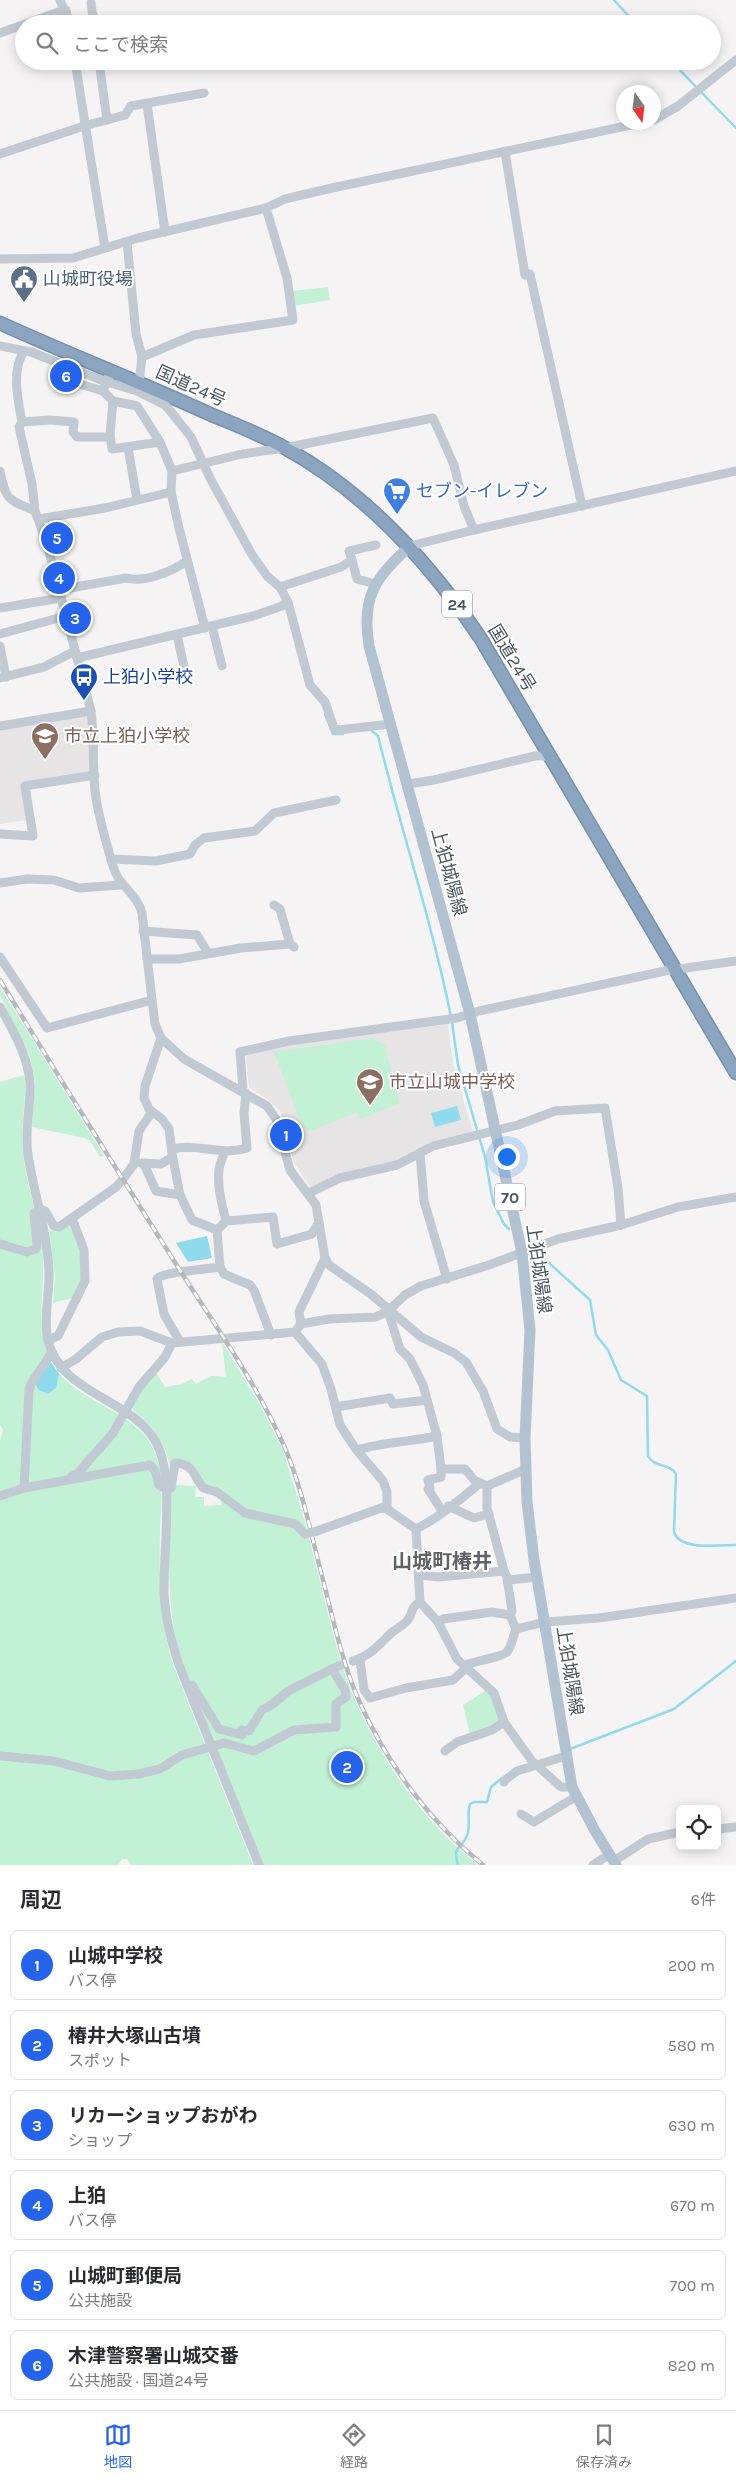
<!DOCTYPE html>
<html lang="ja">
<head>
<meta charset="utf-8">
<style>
	:root { --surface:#fff; --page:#f7f7f7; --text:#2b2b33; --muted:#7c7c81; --line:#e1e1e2; --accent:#2563eb }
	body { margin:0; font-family:Karla,"Noto Sans JP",sans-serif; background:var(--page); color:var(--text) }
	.controls { position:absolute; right:15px; bottom:15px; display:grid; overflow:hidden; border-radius:8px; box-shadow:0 2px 12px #0003 }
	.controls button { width:45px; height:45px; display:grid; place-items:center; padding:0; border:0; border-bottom:1px solid var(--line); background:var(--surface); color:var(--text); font:25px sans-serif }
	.compass { position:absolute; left:616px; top:85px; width:45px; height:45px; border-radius:50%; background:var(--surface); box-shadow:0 2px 12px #0003; rotate:166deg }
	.you { position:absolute; left:506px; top:1156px; width:18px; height:18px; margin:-12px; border:4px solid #fff; border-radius:50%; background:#1a73e8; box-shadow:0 0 0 8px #1a73e833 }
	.badge { display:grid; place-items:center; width:32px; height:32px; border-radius:50%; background:var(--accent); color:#fff; font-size:16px; font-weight:700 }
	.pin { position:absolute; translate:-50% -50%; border:2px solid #fff; box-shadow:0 1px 5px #0006 }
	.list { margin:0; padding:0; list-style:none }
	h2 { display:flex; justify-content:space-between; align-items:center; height:65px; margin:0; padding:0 20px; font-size:21px }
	h2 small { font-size:16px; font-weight:400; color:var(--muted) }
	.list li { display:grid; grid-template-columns:32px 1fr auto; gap:15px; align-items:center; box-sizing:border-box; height:70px; margin:0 10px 10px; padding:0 10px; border:1px solid var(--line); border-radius:8px }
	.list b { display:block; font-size:19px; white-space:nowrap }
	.list p { margin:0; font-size:16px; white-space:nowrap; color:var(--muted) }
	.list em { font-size:16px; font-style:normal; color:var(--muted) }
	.icon { flex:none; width:28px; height:28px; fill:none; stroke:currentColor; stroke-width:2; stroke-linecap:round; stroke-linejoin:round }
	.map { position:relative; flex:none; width:736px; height:1865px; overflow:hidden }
	.search { position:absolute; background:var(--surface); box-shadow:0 2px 12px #0003; left:15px; right:15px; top:15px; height:55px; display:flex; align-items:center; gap:12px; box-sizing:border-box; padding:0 18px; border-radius:28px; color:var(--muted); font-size:19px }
	.sheet { height:545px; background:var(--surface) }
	nav { display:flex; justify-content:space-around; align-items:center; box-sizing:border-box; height:70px; border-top:1px solid var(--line); background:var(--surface); font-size:14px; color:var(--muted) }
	nav a { display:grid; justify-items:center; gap:2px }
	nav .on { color:var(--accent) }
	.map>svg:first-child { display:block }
	.education { fill:#e6e4e5 }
	.green { fill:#c3f1d5 }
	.water { fill:#90daee }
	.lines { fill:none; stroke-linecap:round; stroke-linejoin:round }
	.stream { stroke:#90daee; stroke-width:2.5 }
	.minor-tunnel { stroke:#caccce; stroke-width:9; stroke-dasharray:9 4.5; stroke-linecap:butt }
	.highway-casing { stroke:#7690ad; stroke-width:15 }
	.minor { stroke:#c1cad2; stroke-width:9 }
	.major { stroke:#b3c2d1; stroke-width:11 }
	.highway { stroke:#8ba5c1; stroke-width:12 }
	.rail-casing { stroke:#b5b8bd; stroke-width:4.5 }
	.rail { stroke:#fff; stroke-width:2.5; stroke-dasharray:8; stroke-linecap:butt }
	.minor-bridge { stroke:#c1cad2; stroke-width:9 }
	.labels { text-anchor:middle; stroke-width:4; stroke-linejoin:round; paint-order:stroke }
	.shield { fill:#fff; stroke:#808990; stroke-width:1 }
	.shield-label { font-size:16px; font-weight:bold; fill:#4a5661 }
	.service-label { font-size:18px; fill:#4e5e75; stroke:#fff; text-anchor:start }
	.street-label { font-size:18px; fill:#4a5661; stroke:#fff }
	.shop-label { font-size:18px; fill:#366cbe; stroke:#fff; text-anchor:start }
	.transit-label { font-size:18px; fill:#164399; stroke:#fff; text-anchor:start }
	.education-label { font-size:18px; fill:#785e54; stroke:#fff; text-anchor:start }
	.quarter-label { font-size:20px; font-weight:bold; fill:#5f6368; stroke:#fff }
</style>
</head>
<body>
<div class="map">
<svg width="736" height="1865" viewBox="0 0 736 1865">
	<rect width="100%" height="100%" fill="#f5f3f3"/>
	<g class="education">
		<polygon points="88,714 90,773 22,784 28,820 0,824 0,728"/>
		<polygon points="448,1024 453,1064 473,1132 431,1142 395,1162 312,1189 294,1163 280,1111 265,1097 249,1088 246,1057 250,1053 290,1044"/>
	</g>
	<g class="green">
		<polygon points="328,287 330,300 293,306 291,291"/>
		<polygon points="0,987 104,1156 100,1157 90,1141 84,1138 32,1127 35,1082 30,1057 0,995"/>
		<polygon points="372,1038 384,1044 400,1103 361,1119 357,1112 311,1131 303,1128 274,1052"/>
		<path d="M24,1075C28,1101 19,1127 23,1154C27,1189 41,1222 43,1257C45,1291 35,1326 49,1358C71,1406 144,1407 158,1461C164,1483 161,1507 160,1529C159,1577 159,1621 174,1667L253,1865H131L127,1859H122L118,1865H0V1441L3,1430L0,1425V1082Z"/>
		<path d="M71,1222C72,1231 77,1237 80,1245C85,1261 86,1286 72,1298L53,1303L55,1276L49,1229L52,1231Z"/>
		<path d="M222,1342L261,1407L283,1450L307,1529L305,1532L296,1523L251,1513L204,1486L192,1467L170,1468C167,1452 161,1437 149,1425C142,1417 134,1414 131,1404L155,1371L165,1387L182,1384L192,1379L196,1384L211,1376L226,1377Z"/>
		<path d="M175,1485L196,1486L195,1497H204V1506L221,1505L222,1497C248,1520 280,1515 308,1535C322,1585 331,1637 349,1685C375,1751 421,1822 478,1865H263L178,1650C166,1596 169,1548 169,1494Z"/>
		<polygon points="487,1690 496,1702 501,1723 470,1734 463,1705"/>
	</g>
	<g class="water">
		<polygon points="457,1106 461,1120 435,1127 431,1113"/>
		<polygon points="207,1236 212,1258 188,1262 176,1243"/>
		<polygon points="50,1361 59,1374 56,1388 48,1394 39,1390 35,1384"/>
	</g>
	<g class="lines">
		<g class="stream">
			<polyline points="614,0 636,24"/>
			<polyline points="671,61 736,128"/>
			<polyline points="325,714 333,734 343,734"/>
			<path d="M371,730L378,736C401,830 432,922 451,1017"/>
			<polyline points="452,1022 458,1065 485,1157 493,1202 504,1224 509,1229"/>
			<path d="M539,1254L590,1300L596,1335L608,1350L621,1380L647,1396L648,1456C654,1468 670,1463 676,1474L674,1532C680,1551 720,1545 736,1545"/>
			<polyline points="570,1749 674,1709 736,1661"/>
			<path d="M458,1865C451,1844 464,1848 468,1833C470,1823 467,1813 470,1804L474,1802H487L491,1787L502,1778"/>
		</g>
		<polyline class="minor-tunnel" points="338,1666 353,1661"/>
		<g class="highway-casing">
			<path id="highway" d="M0,323C70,355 142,383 212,415C236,425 262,435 285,448C367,493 430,563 481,639L736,1073"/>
		</g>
		<g class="minor">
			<polyline points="91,3 94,24"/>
			<polyline points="66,10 69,24"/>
			<polyline points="0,33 64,10 60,0"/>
			<polyline points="75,61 105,248"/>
			<polyline points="99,61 107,120"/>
			<polyline points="147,104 165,232"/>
			<polyline points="654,120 678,106 736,60"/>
			<polyline points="505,152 525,275 530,274 582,506"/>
			<polyline points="0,154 84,126 125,115 131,106 204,93"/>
			<polyline points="127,242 136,334 142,357 139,383"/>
			<polyline points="0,259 73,258 138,238 266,208 285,199 332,188 645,122"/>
			<polyline points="0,346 31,352 104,381 137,391 165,405 172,413 191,437 210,478 251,553 267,576 280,587 288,602 310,685 325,702 334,728 338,730 391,724"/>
			<path d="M24,351C11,371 18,400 22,422L19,427L32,484L35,511"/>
			<polyline points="142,357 194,335 293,320 287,278 266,208"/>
			<polyline points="109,376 103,391 113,401 137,406 160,442 172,471 171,492 179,528 205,628"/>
			<polyline points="56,377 103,391"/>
			<polyline points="113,401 110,435 112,449 160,442"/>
			<polyline points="22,422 50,420 74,422 73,432 77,437 110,437"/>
			<polyline points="128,447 137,500"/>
			<path d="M0,471C6,501 7,499 35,511L47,544L91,711C95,738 92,764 95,791C98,816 106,842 113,866C118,886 137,893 142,913L152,1000L155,1024L161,1038L184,1059L267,1106L276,1119L290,1170L316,1205L325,1258L329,1265L372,1295L421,1337L454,1353L466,1362L483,1391L497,1429L510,1437L525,1438"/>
			<polyline points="172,471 242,454 285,448 433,418 454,465 464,506 474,530"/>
			<polyline points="39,519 105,508 171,492"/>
			<polyline points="410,546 474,530 736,471"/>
			<polyline points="352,560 349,551 376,545"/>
			<polyline points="280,587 341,567 352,560 357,579 375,584"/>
			<path d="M59,590L126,578C144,583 171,572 187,561"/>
			<polyline points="0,608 61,598"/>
			<polyline points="212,626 222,666"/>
			<polyline points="0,634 66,616"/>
			<polyline points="177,635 185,671"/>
			<polyline points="0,646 6,677"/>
			<polyline points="77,658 253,616 282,606 288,602"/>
			<polyline points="0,678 44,667 75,651"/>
			<polyline points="0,726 91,711"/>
			<polyline points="408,784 434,780 535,756 549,756"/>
			<polyline points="0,834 33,836 25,786 95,775"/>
			<polyline points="111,859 156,861 190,854 195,845 204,838 255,831 274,813 336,800"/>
			<polyline points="0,883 27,879 54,880 79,888 121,885"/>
			<polyline points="274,905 280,909 290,944 294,947"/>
			<polyline points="143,931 197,935 208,953"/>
			<polyline points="0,957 47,1028 152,1000"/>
			<polyline points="147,959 179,959 241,948 290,944"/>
			<path d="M0,1007C13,1030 28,1056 30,1083C31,1107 24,1131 28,1155C34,1194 47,1231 49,1270C50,1293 43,1318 48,1341C62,1395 131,1398 156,1442C175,1477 163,1551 164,1592C165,1617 171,1641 179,1665L259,1865"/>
			<polyline points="161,1038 145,1086 144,1098 149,1109 162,1119 169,1129 172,1153 180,1195 192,1220 217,1230"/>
			<polyline points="243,1091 240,1052 289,1041 457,1018 479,1011 665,971 736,961"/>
			<path d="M172,1149C197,1143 221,1156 247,1148L244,1113L246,1093"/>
			<path d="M224,1152C223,1159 219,1164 219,1170C217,1188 222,1204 226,1221L217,1230L220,1267L224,1274L250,1285L254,1290L271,1335"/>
			<polyline points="420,1153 424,1201 447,1279"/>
			<polyline points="141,1163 161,1164 172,1157"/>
			<polyline points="144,1164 156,1191 180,1195"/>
			<polyline points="309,1193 340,1178 397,1165 433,1146 518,1125 555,1111 605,1108 618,1188 621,1225"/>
			<polyline points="226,1221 273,1217 277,1244 312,1234 319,1222"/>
			<polyline points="0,1244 27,1252 36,1249 37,1245 34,1213 40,1209 45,1211 54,1226 59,1227 72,1218"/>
			<polyline points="388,1311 400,1349 410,1359 423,1385 437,1436 441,1469 465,1469 474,1480 487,1486 526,1469"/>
			<polyline points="301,1324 299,1312 325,1258"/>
			<polyline points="295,1332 322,1364 331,1389 340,1425 355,1448 383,1481 387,1492 387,1508"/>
			<polyline points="48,1340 58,1336 85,1281 84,1250 72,1218 116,1187 123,1179 134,1164 139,1131 152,1112"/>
			<path d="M180,1342L164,1314L157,1279C161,1272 208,1269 220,1267"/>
			<polyline points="61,1368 76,1359 102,1337 118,1332 140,1331 172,1343 295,1332 301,1324 329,1319 376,1317 388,1311 405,1295 421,1286 489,1265 558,1239 621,1225 678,1207 736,1197"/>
			<polyline points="336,1407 390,1398 393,1404 427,1400"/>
			<path d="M357,1450C383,1442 410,1442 437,1436"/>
			<polyline points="441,1469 441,1477 428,1480 430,1488 428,1489 442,1511"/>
			<polyline points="71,1477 78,1473 113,1433 139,1387 165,1357 172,1343"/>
			<polyline points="487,1486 487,1508 504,1571"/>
			<polyline points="24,1488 29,1390 31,1384 52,1352"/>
			<path d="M0,1496L24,1488L150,1465L155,1471L159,1485L166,1489L171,1488L175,1463C194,1464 193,1475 203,1488L217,1492L245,1513L295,1524L305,1534"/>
			<polyline points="448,1506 474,1518 489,1514"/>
			<path d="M416,1529C439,1518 459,1500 479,1484"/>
			<polyline points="317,1531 384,1507 416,1529 420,1602 438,1622 457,1659 494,1693 504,1722 532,1761 561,1787 572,1787"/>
			<polyline points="420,1575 438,1577 504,1571 509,1580 537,1577"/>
			<polyline points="507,1578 512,1611 510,1615"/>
			<polyline points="438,1622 443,1619 492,1612 510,1615 516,1629 545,1622 599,1618 736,1598"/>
			<path d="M360,1659L364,1690L370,1698L406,1688L453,1680L465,1669V1665C473,1662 504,1656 507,1652C512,1646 513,1636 516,1629"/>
			<path d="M353,1661C371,1655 378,1646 391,1633C396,1629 402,1626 407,1621C413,1615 410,1607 420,1602"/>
			<polyline points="187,1685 192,1685 219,1729 242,1735 241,1730 249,1731 262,1710 273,1704 288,1691 332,1669"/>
			<polyline points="445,1751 457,1742 492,1730 504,1722"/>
			<polyline points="0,1756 54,1761 110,1776 139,1774 160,1769 182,1755 224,1743 254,1751 294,1730 336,1727 336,1704 346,1697 345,1690 332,1669 338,1666"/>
			<polyline points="504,1782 505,1780 517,1771 566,1756"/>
			<polyline points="521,1814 534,1822 577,1796"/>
			<polyline points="717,1829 736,1827"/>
			<polyline points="614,1861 648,1839 680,1832"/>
			<polyline points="593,1865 610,1854"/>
		</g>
		<path class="major" d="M410,546C375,578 361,597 369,646L470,1014L522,1253L530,1330L525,1438L527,1502L534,1560L572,1787L594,1829L616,1865"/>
		<use href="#highway" class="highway"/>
		<g class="rail-casing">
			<path id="rail" d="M0,980C59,1078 120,1175 181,1272C217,1328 258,1386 285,1448C302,1488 311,1534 322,1576C333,1618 342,1663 360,1703C388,1765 430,1822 483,1865"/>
		</g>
		<use href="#rail" class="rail"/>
		<polyline class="minor-bridge" points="305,1534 317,1531"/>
	</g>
	<defs>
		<g id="civic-pin" transform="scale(1.4375)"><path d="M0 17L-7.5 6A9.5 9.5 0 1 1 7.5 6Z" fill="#5c6f8a" stroke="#fff"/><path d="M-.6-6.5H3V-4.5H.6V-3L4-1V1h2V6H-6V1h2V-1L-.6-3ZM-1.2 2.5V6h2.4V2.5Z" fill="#fff"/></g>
		<g id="supermarket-pin" transform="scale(1.4375)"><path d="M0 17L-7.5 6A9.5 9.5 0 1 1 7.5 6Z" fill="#3f7fe0" stroke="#fff"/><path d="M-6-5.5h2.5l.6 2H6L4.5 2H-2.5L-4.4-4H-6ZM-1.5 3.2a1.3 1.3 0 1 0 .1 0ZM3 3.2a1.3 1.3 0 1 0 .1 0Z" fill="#fff"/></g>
		<g id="bus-pin" transform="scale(1.4375)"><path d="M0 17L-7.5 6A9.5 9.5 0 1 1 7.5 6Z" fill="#1a4fb4" stroke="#fff"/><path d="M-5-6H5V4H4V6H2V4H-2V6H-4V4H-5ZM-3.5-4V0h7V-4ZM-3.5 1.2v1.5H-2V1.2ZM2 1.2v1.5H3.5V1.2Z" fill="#fff"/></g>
		<g id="school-pin" transform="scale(1.4375)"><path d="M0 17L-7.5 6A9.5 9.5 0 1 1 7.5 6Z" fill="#8d6e63" stroke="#fff"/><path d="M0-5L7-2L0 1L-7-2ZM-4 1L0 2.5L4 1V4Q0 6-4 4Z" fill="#fff"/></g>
	</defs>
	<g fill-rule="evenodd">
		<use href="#civic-pin" x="24" y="279"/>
		<use href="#supermarket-pin" x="397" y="491"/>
		<use href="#bus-pin" x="84" y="677"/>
		<use href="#school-pin" x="45" y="736"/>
		<use href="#school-pin" x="370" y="1082"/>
	</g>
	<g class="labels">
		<g class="shield">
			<rect x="442" y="590.5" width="30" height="27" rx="4"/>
			<rect x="495" y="1183.5" width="30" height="27" rx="4"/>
		</g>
		<g class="shield-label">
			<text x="457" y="610">24</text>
			<text x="510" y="1203">70</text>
		</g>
		<g class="service-label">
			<text x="43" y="285">山城町役場</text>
		</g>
		<g class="street-label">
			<text transform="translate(191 386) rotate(24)" y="6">国道24号</text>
			<text transform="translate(512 658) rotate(59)" y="6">国道24号</text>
			<text transform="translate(449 872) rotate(75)" y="6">上狛城陽線</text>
			<text transform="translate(539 1269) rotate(82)" y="6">上狛城陽線</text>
			<text transform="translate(570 1671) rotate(81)" y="6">上狛城陽線</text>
		</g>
		<g class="shop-label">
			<text x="416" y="497">セブン-イレブン</text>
		</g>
		<g class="transit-label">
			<text x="103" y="683">上狛小学校</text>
		</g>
		<g class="education-label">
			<text x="64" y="742">市立上狛小学校</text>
			<text x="389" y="1088">市立山城中学校</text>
		</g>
		<g class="quarter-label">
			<text x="442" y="1568">山城町椿井</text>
		</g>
	</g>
</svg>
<div class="controls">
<button><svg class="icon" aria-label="locate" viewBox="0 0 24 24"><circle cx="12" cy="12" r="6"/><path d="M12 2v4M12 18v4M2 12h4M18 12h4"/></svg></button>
</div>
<svg class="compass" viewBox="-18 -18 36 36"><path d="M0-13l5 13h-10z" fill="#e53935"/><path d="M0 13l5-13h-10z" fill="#7c7c81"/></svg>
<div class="you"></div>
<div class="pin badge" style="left:286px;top:1135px">1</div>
<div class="pin badge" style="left:347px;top:1767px">2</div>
<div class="pin badge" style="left:75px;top:618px">3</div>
<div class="pin badge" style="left:59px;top:578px">4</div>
<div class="pin badge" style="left:57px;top:538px">5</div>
<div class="pin badge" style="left:66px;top:376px">6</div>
<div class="search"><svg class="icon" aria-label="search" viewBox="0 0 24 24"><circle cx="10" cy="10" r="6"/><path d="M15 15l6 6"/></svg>ここで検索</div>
</div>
<section class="sheet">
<h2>周辺<small>6件</small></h2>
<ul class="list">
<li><span class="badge">1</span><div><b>山城中学校</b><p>バス停</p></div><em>200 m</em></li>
<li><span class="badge">2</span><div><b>椿井大塚山古墳</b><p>スポット</p></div><em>580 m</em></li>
<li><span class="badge">3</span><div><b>リカーショップおがわ</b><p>ショップ</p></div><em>630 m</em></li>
<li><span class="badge">4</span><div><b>上狛</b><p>バス停</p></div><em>670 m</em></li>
<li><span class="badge">5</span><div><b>山城町郵便局</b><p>公共施設</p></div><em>700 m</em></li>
<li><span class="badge">6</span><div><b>木津警察署山城交番</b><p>公共施設 · 国道24号</p></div><em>820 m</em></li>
</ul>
</section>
<nav>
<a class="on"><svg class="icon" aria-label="map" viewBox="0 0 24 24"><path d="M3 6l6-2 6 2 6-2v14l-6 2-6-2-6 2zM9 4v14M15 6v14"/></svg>地図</a>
<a><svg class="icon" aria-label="directions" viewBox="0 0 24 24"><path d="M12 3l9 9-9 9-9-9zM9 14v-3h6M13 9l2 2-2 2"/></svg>経路</a>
<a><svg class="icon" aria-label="saved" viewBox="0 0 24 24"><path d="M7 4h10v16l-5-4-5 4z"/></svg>保存済み</a>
</nav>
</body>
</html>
